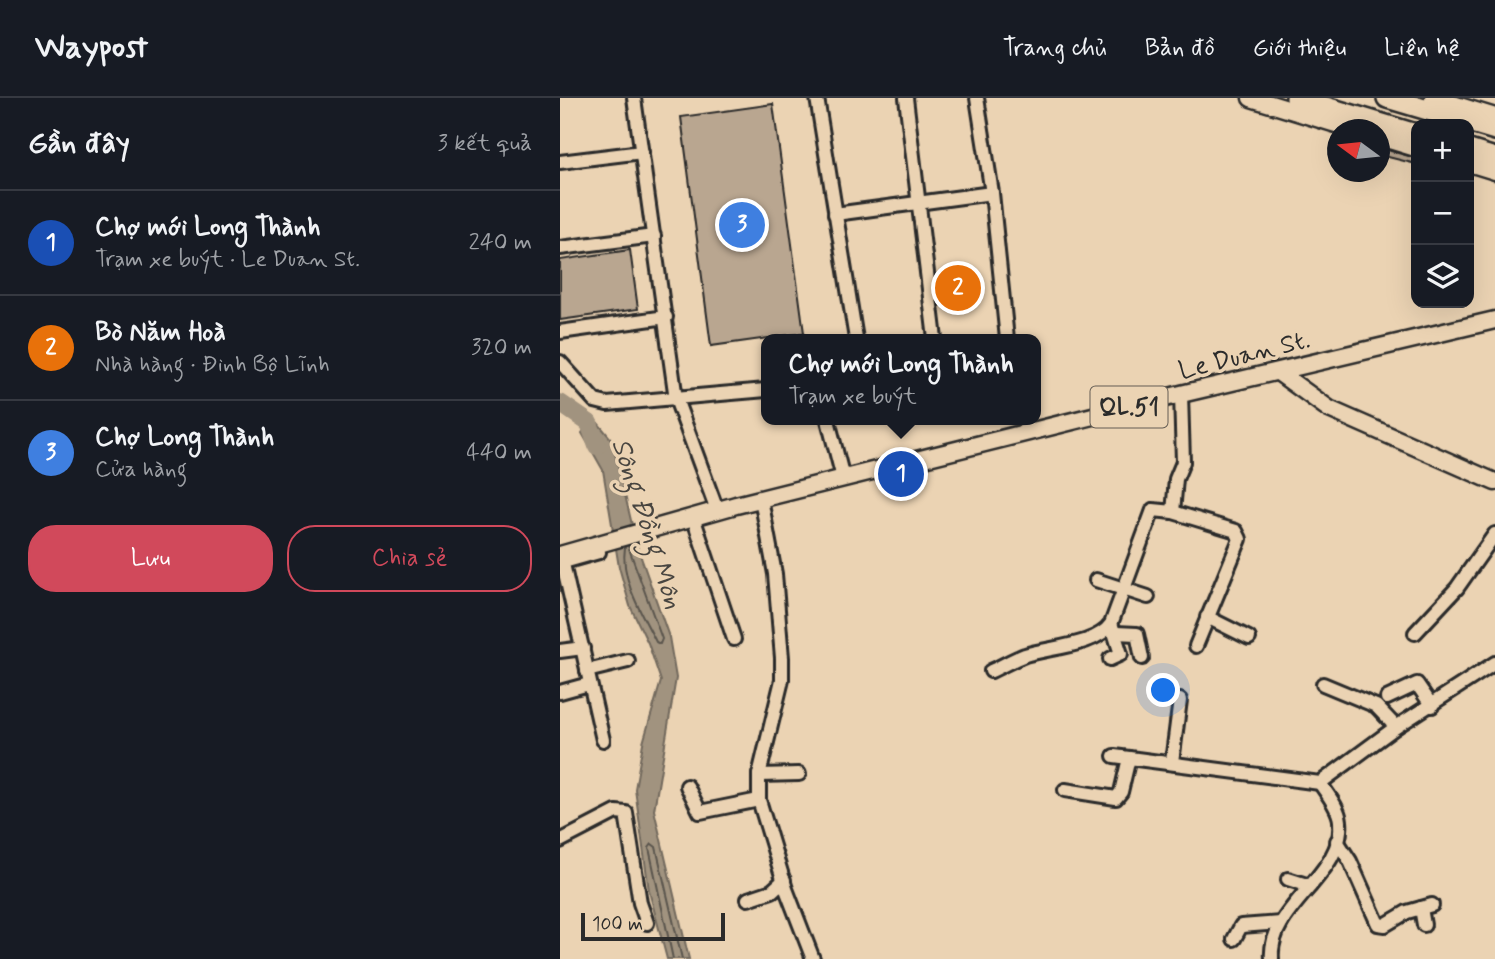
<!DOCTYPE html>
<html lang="vi">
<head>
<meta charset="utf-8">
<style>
	:root { --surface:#171b24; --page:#242831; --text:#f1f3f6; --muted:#9ea1a6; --line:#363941; --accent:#d1495b }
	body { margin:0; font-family:Mynerve,sans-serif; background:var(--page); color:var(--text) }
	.controls { position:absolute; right:21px; top:21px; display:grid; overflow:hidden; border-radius:14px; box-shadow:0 7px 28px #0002 }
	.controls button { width:63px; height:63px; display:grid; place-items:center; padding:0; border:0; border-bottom:2px solid var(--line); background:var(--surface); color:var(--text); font:35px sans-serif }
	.compass { position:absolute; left:767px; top:21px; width:63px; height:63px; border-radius:50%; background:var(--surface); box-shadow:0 7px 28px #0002; rotate:285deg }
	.scale { position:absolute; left:21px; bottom:18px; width:144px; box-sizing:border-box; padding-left:7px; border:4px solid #2b2b2b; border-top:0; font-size:19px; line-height:24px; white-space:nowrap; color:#2b2b2b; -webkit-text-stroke:5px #ebd3b3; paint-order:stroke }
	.you { position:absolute; left:604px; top:593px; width:24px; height:24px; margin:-18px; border:5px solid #fff; border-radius:50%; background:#1a73e8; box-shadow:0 0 0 10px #1a73e833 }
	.badge { display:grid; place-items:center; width:46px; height:46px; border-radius:50%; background:var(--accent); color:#fff; font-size:23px; font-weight:700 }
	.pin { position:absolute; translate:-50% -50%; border:4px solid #fff; box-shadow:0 2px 7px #0006 }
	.popup { position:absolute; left:201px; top:236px; width:280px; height:91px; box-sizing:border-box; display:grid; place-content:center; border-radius:14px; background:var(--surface); filter:drop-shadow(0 2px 5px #0005); font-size:23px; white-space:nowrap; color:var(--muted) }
	.popup b { font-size:26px; color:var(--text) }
	.popup::after { content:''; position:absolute; left:50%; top:100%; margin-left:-14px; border:14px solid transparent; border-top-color:var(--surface) }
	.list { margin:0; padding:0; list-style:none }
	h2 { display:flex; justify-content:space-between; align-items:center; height:91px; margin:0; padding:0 28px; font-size:30px }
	h2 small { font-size:23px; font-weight:400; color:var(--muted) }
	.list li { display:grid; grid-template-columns:46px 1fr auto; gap:21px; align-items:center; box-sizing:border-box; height:105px; padding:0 28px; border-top:2px solid var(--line) }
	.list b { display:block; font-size:26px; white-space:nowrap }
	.list p { margin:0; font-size:23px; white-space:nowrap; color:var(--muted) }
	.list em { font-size:23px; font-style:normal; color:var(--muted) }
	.actions { display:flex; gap:14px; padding:21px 28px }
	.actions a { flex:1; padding:16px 0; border:2px solid var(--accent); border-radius:28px; text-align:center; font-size:24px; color:var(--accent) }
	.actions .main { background:var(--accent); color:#fff }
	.icon { flex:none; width:38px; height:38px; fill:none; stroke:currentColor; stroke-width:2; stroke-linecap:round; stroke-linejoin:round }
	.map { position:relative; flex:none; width:935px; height:861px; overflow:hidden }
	header { display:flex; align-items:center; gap:42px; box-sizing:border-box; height:98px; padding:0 35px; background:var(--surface); border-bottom:2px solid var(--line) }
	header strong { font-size:33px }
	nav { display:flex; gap:38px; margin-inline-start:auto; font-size:24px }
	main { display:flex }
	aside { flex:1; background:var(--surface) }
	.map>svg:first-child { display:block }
	.water { fill:#a1937f; stroke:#72695d; stroke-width:2 }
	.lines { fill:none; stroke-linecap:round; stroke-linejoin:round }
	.shore { stroke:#5a554d; stroke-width:2 }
	.river { stroke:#a1937f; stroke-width:18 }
	.building { fill:#b9a690; stroke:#2b2b2b; stroke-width:2 }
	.minor-casing { stroke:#2b2b2b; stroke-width:18 }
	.major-casing { stroke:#2b2b2b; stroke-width:21 }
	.highway-casing { stroke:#2b2b2b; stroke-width:24 }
	.minor { stroke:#ebd3b3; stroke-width:12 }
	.major { stroke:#ebd3b3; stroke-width:16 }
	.highway { stroke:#ebd3b3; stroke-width:19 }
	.labels { text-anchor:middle; stroke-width:7; stroke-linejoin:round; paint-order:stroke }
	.shield { fill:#ebd3b3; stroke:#655d54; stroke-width:2 }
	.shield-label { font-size:24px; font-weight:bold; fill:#2b2b2b }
	.street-label { font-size:26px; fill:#2b2b2b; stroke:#ebd3b3 }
	.water-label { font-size:28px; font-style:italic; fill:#484540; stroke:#ebd3b3 }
</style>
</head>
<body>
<header>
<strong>Waypost</strong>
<nav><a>Trang chủ</a><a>Bản đồ</a><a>Giới thiệu</a><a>Liên hệ</a></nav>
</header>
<main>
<aside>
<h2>Gần đây<small>3 kết quả</small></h2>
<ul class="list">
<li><span class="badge" style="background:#1a4fb4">1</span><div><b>Chợ mới Long Thành</b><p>Trạm xe buýt · Le Duan St.</p></div><em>240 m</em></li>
<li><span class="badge" style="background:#e8710a">2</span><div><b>Bò Năm Hoà</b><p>Nhà hàng · Đinh Bộ Lĩnh</p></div><em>320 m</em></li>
<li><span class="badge" style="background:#3f7fe0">3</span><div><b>Chợ Long Thành</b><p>Cửa hàng</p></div><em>440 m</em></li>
</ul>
<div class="actions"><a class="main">Lưu</a><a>Chia sẻ</a></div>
</aside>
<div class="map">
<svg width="935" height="861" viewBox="0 0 935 861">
	<rect width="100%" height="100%" fill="#ebd3b3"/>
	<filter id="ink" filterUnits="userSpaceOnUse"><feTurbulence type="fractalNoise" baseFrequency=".0143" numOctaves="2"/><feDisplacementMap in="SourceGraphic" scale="14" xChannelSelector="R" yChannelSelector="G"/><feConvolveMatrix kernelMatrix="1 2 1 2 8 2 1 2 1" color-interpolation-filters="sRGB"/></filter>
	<g filter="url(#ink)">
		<polygon class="water" points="33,319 52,342 77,448 109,539 116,580 94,712 129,861 107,861 89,793 75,691 83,645 101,583 88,545 70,508 59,469 43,372 22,335"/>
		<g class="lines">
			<g class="shore">
				<path d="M65,449C60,481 82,516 96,544L100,546L102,541L68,448"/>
				<polyline points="113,861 89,750 92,746 96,749 122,861"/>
			</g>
			<polyline class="river" points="0,305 29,325 37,348"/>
		</g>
		<g class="building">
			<polygon points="213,6 244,235 151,248 121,19"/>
			<polygon points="820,50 856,60 856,66 820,57"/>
			<polygon points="70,152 78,211 0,222 0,162"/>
		</g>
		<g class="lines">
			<g class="minor-casing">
				<g id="minor">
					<polyline points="74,0 116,301 157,412"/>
					<polyline points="257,0 296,241"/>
					<polyline points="346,0 375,241"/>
					<polyline points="417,0 432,95 447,241"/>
					<polyline points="0,64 82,54"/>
					<polyline points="275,116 432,95"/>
					<polyline points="0,150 94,138"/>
					<polyline points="0,234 106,219"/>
					<polyline points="0,264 35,303 47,306 206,292"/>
					<polyline points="268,322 283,380"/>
					<polyline points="201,401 215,476 222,560 222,582 199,677 199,702 226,791 253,861"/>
					<polyline points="613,414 676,433 680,441 636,548"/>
					<polyline points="133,419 174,541"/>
					<polyline points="1,457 43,642"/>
					<polyline points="0,465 39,454"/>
					<polyline points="536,482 588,499"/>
					<polyline points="647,519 689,540"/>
					<polyline points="556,535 577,536 582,560"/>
					<polyline points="855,535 897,490 935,436"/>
					<polyline points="0,553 23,550"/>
					<polyline points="550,561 561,556 552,528"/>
					<polyline points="27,573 68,563"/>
					<path d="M431,573C442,568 454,561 465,557C490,549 536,548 551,526L593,412L613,414L616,381L623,364L621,296"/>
					<polyline points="763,586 816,608 836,629"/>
					<polyline points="0,594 29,586"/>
					<polyline points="827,600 857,586 872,608"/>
					<polyline points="554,658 760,685 836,629 935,565"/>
					<polyline points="612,664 620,602"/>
					<polyline points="199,677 239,676"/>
					<polyline points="127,688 140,714 199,702"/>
					<polyline points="505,692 556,700 561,694 569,660"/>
					<polyline points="0,743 56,714 66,715 80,805 87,825"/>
					<polyline points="777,743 790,763 818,826 825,827 847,814 872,807"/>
					<polyline points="728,781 750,788"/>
					<polyline points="188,801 212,793 224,782"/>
					<polyline points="861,810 864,827"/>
					<polyline points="674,841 681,828 721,825"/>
					<path d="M712,861C707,809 786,776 780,723C779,710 767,696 760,685"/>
				</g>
			</g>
			<g class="major-casing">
				<g id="major">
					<polyline points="691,0 796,32"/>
					<polyline points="873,0 935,19"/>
					<polyline points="820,39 856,50"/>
					<polyline points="909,65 935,73"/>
					<polyline points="718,274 769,311 935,384"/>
					<polyline points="0,457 176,407 621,296 935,222"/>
				</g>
			</g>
			<g class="highway-casing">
				<g id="highway">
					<polyline points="736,0 856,36"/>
					<polyline points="827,0 935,32"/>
					<polyline points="909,52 935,60"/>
				</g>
			</g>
			<use href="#minor" class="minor"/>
			<use href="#major" class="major"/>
			<use href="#highway" class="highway"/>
		</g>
	</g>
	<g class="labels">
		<rect class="shield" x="530.5" y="288.5" width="77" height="41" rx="5"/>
		<g class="shield-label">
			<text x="569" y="317">QL.51</text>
		</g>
		<g class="street-label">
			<text transform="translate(684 256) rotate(-14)" y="9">Le Duan St.</text>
		</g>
		<g class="water-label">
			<text transform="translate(89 425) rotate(72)" y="10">Sông Đồng Môn</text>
		</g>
	</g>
</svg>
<div class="controls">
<button>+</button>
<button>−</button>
<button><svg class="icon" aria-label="layers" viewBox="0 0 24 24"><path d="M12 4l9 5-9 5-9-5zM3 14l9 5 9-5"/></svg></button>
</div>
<svg class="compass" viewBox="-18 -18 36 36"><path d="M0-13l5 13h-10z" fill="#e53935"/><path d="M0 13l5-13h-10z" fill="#9ea1a6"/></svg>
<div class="scale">100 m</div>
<div class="you"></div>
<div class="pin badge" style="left:341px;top:376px;background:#1a4fb4">1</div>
<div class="popup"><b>Chợ mới Long Thành</b>Trạm xe buýt</div>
<div class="pin badge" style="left:398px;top:190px;background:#e8710a">2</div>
<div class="pin badge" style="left:182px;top:127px;background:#3f7fe0">3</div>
</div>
</main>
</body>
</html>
